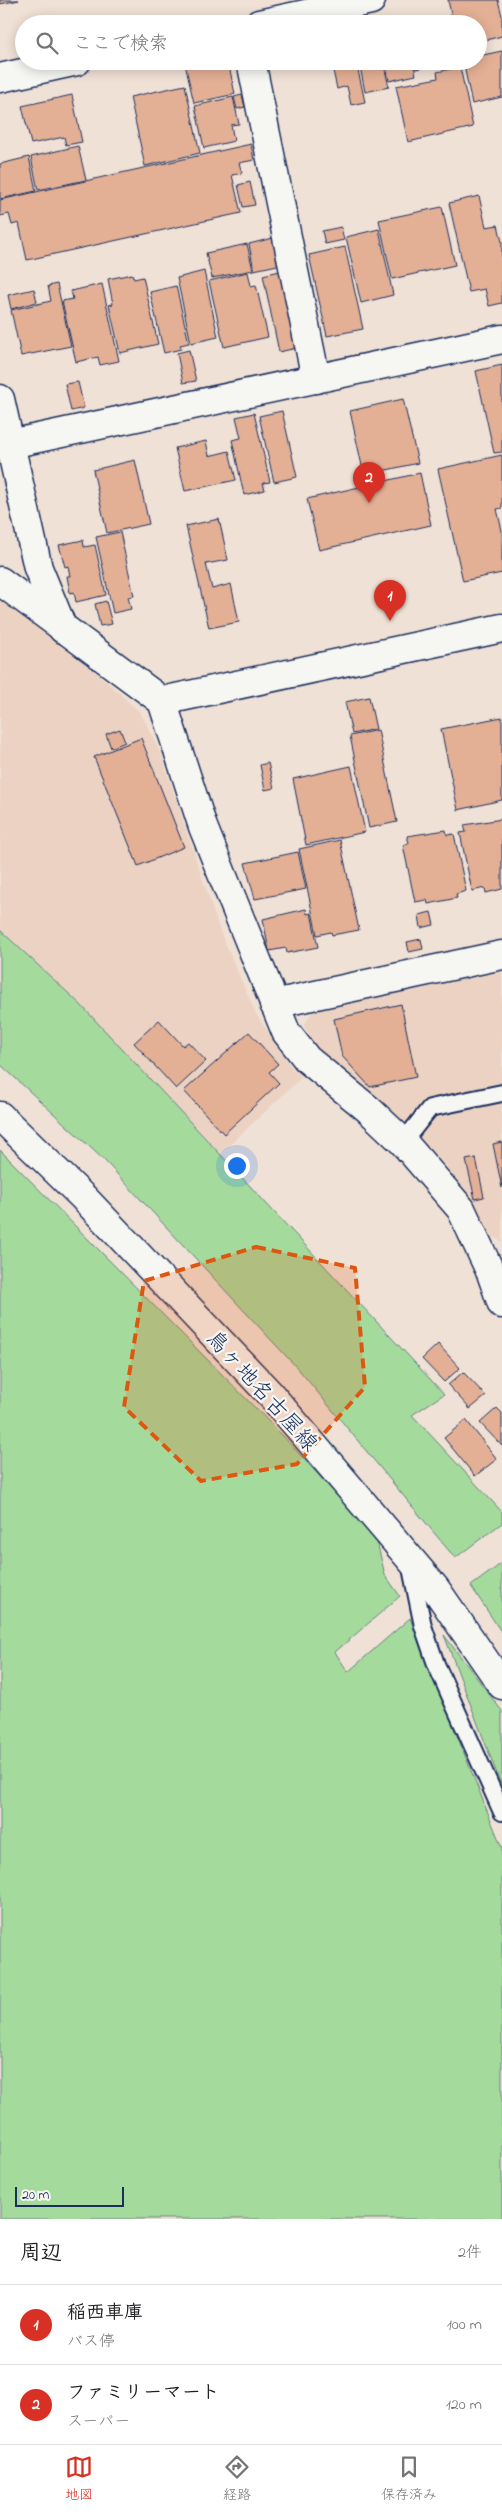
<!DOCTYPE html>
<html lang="ja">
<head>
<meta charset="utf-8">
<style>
	:root { --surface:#fff; --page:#f6f6f6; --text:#202124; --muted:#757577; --line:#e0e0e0; --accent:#d93025 }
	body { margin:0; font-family:"Indie Flower","Klee One",sans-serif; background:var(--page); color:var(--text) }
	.scale { position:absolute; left:15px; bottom:12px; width:109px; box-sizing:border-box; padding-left:5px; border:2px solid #1b2f5e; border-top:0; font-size:14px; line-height:18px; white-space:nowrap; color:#1b2f5e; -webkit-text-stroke:4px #f6f6f2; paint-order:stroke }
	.you { position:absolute; left:236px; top:1165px; width:18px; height:18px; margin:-12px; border:4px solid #fff; border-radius:50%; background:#1a73e8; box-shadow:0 0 0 8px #1a73e833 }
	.badge { display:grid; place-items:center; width:32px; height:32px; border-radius:50%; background:var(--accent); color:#fff; font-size:16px; font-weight:700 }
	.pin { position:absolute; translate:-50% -41px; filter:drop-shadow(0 1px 2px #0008) }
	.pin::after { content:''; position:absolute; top:26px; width:18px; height:15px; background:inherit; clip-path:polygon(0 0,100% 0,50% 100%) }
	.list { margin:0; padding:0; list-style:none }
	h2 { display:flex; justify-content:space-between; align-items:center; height:65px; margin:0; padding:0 20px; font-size:21px }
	h2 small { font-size:16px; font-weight:400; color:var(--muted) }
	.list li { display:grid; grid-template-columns:32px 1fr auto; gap:15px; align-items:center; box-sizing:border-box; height:80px; padding:0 20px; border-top:1px solid var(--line) }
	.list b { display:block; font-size:19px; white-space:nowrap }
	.list p { margin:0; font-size:16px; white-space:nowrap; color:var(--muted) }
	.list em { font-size:16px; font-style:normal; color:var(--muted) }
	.icon { flex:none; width:28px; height:28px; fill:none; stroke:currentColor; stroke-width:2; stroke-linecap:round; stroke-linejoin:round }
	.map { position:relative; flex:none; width:502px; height:2219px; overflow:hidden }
	.search { position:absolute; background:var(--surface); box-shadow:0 2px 12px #0003; left:15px; right:15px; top:15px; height:55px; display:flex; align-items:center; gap:12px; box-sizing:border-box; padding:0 18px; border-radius:28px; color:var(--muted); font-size:19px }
	.sheet { height:225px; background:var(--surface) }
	nav { display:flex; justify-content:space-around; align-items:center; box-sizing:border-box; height:70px; border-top:1px solid var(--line); background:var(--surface); font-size:14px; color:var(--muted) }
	nav a { display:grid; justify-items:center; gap:2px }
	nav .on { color:var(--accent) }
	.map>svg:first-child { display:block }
	.built { fill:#ecd2c3 }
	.green { fill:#a5da9d; stroke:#60847e }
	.building { fill:#e3b096; stroke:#1b2f5e }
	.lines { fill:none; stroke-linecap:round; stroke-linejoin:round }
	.lane-casing { stroke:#1b2f5e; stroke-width:20 }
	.street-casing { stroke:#1b2f5e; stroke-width:31 }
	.secondary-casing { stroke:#1b2f5e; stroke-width:31 }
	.lane { stroke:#f6f6f2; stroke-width:16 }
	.street { stroke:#f6f6f2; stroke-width:28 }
	.secondary { stroke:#f6f6f2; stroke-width:28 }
	.marked { fill:#de5710; fill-opacity:0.2; stroke:#de5710; stroke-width:4; stroke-dasharray:10 6; stroke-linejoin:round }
	.labels { text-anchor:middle; stroke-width:4.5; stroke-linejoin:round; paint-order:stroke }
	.street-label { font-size:22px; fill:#1b2f5e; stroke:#f6f6f2 }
</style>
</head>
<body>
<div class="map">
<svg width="502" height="2219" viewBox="0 0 502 2219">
	<rect width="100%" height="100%" fill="#f0e1d6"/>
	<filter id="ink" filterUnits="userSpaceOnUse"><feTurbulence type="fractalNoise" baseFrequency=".02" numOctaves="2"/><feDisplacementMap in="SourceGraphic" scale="10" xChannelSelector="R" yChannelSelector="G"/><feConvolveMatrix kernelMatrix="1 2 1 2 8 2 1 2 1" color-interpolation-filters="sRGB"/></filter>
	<g filter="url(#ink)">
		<g class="built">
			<polygon points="0,598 99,675 141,713 161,754 220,931 256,1014 293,1069 302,1077 220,1154 80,1004 0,930"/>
			<polygon points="502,968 502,1242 487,1233 472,1205 442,1161 362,1086 318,1051 304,1026 314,1008"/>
		</g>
		<g class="green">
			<polygon points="0,930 80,1004 444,1394 412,1415 502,1512 502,1523 455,1558 300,1371 105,1161 0,1064"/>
			<polygon points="0,1150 282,1435 376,1538 385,1575 400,1596 335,1652 348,1672 410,1618 502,1848 502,2219 0,2219"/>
			<polygon points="502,1563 502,1633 471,1586"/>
			<polygon points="444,1635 502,1711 502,1787"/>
		</g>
		<g class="building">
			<polygon points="0,0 19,0 0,4"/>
			<polygon points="448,0 498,0 502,16 502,36 478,42 478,24 453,24"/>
			<polygon points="445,17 446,24 415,24"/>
			<polygon points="502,51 502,97 472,104 463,61 478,61 478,56"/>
			<polygon points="195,61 228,61 235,94 194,103 185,64"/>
			<polygon points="331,61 356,61 365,102 351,105 347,86 337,89"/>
			<polygon points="359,61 383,61 389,87 365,92"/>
			<polygon points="385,61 413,61 416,75 389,81"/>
			<polygon points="415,61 441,61 441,63 416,69"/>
			<polygon points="460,67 473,127 408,142 396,86 438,78 437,72"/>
			<polygon points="185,85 200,153 145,166 130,97"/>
			<polygon points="72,95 82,142 66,145 64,137 31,144 22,106"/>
			<polygon points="242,95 245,107 237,109 234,97"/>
			<polygon points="233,97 239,124 231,125 234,141 204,148 195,106"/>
			<polygon points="251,144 254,160 239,163 242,173 232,175 241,213 27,260 19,223 12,225 9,214 0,216 0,200"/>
			<polygon points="78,146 86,180 38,190 31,157"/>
			<polygon points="29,157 36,191 0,199 0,164"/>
			<polygon points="250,182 255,205 243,207 238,185"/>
			<polygon points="479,196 486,227 498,225 502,242 502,303 489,306 485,289 469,292 449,203"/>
			<polygon points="442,207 455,265 392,279 379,220"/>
			<polygon points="341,227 344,240 325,244 322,231"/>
			<polygon points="379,229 393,295 361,303 346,237"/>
			<polygon points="277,237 282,264 254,270 249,244"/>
			<polygon points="247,244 253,270 212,278 206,253"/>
			<polygon points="345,247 363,329 327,336 309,255"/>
			<polygon points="284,270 301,347 279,352 263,275"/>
			<polygon points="204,271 218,337 191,343 177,278"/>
			<polygon points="248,272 251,286 256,285 268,337 224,347 209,281"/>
			<polygon points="132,274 134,279 143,277 158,344 120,353 109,305 113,304 108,279"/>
			<polygon points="57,284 71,346 21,356 11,310 51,301 48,286"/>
			<polygon points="102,284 119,361 100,365 98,357 76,362 62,301 73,299 71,291"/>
			<polygon points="176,286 189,343 180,345 181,349 164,353 150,292"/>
			<polygon points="34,289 37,302 11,309 8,295"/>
			<polygon points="189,350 196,381 183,383 177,353"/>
			<polygon points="502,365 502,452 494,453 476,371"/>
			<polygon points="78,382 84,408 71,411 65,384"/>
			<polygon points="403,399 418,463 364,475 350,411"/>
			<polygon points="282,411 297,477 274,482 259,416"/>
			<polygon points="254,413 270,482 263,483 265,490 244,495 232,440 241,438 236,417"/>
			<polygon points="206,441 209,456 229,451 236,480 185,491 175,448"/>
			<polygon points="502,455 502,508 497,509 502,531 502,573 463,581 438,469"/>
			<polygon points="135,460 149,524 107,533 93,470"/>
			<polygon points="420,473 431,525 319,550 307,499"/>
			<polygon points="219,519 228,560 206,564 212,589 231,584 239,622 209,628 186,526"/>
			<polygon points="120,532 134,596 128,597 131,609 113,613 96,537"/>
			<polygon points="83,540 84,547 95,545 106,595 76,602 74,592 70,593 67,576 70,576 68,566 65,567 59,545"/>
			<polygon points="106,601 112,624 100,626 95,604"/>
			<polygon points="369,697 376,729 352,734 345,702"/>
			<polygon points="502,717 502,800 458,810 441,729"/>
			<polygon points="120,729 125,742 111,748 106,734"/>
			<polygon points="378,730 397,822 369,828 350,736"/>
			<polygon points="141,738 184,847 138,866 94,757"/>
			<polygon points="268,763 274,788 265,790 260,765"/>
			<polygon points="351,766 365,832 306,845 293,779"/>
			<polygon points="502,819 502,889 486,893 485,888 472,891 460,833 466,832 464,825"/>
			<polygon points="446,830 447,835 454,834 466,891 456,894 457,898 428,904 427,900 415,902 403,845 409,843 407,836"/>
			<polygon points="340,840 359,930 332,935 331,932 317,935 299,849"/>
			<polygon points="298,852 306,889 255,899 245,863"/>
			<polygon points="306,909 307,914 311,913 318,947 287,953 286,948 269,951 263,919"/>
			<polygon points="431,912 434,925 421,928 419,915"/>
			<polygon points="421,939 423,949 409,952 407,942"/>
			<polygon points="401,1004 416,1077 370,1087 342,1056 334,1019"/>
			<polygon points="159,1020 183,1046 188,1042 206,1061 176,1089 134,1043"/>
			<polygon points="249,1032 278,1064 269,1072 279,1083 224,1134 184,1091"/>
			<polygon points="502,1142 502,1188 493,1144"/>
			<polygon points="476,1158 484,1197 475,1199 466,1160"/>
			<polygon points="438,1344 460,1368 444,1382 422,1359"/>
			<polygon points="463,1372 486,1396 470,1409 448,1385"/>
			<polygon points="497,1408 502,1413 502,1446 480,1423"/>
			<polygon points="466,1420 497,1459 475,1476 444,1438"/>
		</g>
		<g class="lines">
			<g class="lane-casing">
				<g id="lane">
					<polyline points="403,1142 430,1108 502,1093"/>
					<polyline points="410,1563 423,1626 436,1664 502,1812"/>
				</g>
			</g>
			<g class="street-casing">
				<g id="street">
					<polyline points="259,24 371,0"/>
					<polyline points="251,61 316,379"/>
					<polyline points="0,78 77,61"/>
					<polyline points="0,399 38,568 63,629"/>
					<polyline points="10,444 502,339"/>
					<polyline points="0,581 162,701 203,827 286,1032 307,1059 368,1109 403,1142 461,1209 491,1273 502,1304"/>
					<polyline points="274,1004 502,955"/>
				</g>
			</g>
			<g class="secondary-casing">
				<g id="secondary">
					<polyline points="162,701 502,628"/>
					<polyline points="0,1116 84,1198 270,1394 435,1588 502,1685"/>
				</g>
			</g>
			<use href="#lane" class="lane"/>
			<use href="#street" class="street"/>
			<use href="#secondary" class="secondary"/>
		</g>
	</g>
	<path class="marked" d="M256,1247L355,1268L365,1387L297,1464L201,1481L124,1407L144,1281Z"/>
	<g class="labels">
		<g class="street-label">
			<text transform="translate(263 1390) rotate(48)" y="8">鳥ヶ地名古屋線</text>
		</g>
	</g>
</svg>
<div class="scale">20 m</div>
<div class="you"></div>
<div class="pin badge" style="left:390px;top:621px">1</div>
<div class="pin badge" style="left:369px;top:503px">2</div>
<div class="search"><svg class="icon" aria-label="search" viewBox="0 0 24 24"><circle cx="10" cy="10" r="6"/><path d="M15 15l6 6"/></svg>ここで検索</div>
</div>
<section class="sheet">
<h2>周辺<small>2件</small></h2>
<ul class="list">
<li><span class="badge">1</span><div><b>稲西車庫</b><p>バス停</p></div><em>100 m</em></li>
<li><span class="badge">2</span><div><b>ファミリーマート</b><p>スーパー</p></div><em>120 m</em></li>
</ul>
</section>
<nav>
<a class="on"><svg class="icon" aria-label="map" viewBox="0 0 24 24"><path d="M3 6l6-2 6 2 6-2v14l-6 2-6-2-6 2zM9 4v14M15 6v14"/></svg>地図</a>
<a><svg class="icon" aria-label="directions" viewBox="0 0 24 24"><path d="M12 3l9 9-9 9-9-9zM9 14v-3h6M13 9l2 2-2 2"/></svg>経路</a>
<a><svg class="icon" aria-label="saved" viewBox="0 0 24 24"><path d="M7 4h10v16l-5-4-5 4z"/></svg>保存済み</a>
</nav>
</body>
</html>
